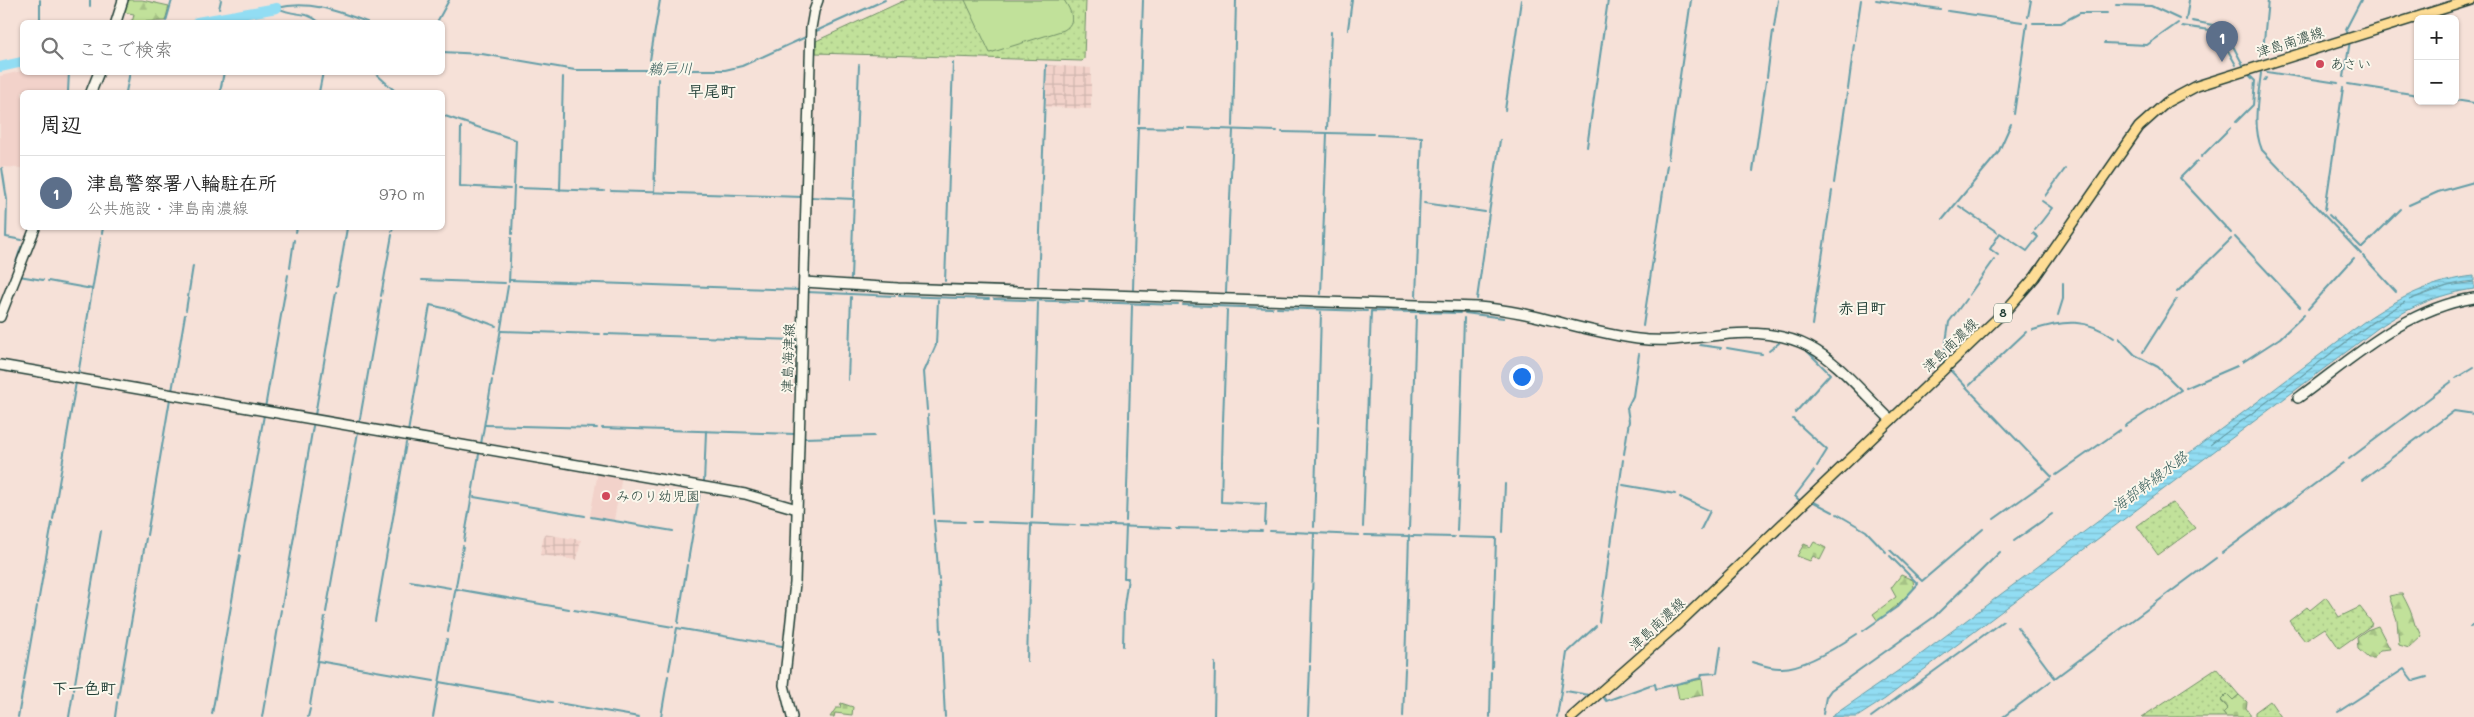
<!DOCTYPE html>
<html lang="ja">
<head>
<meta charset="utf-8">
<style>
	:root { --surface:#fff; --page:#f2f2f2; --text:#222; --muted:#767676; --line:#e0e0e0; --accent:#d93025 }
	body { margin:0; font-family:Mali,"Klee One",sans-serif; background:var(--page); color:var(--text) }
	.controls { position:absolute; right:15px; top:15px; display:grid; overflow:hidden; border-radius:8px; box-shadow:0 1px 4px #0004 }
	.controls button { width:45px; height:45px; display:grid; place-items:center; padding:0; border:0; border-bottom:1px solid var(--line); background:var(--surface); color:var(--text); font:25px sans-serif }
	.you { position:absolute; left:1521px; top:376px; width:18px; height:18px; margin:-12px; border:4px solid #fff; border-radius:50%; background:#1a73e8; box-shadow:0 0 0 8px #1a73e833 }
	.badge { display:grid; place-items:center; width:32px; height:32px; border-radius:50%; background:var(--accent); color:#fff; font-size:16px; font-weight:700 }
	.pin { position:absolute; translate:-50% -41px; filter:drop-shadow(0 1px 2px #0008) }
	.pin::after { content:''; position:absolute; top:26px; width:18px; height:15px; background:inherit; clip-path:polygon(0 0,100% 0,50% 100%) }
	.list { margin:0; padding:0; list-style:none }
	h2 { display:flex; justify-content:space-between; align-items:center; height:65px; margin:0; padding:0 20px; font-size:21px }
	h2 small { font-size:16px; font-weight:400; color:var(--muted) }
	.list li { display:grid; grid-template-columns:32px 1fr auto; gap:15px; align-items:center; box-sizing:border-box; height:75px; padding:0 20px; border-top:1px solid var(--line) }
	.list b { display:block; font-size:19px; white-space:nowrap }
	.list p { margin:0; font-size:16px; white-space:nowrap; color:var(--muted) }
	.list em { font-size:16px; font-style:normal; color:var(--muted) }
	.icon { flex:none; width:28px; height:28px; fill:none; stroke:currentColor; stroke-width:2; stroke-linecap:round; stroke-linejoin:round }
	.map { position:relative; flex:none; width:2474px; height:717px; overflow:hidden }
	.search { position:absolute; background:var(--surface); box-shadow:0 1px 4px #0004; left:20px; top:20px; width:425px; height:55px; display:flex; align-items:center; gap:12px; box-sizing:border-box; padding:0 18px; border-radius:8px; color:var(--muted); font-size:19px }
	.panel { position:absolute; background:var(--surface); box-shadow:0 1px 4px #0004; left:20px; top:90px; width:425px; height:140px; border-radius:8px }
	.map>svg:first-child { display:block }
	.built { fill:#f2d2ca }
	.industrial { fill:url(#industrial-grid) }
	.grass { fill:url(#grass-dots); stroke:#708f67 }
	.forest { fill:url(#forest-firs); stroke:#708f67 }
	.cemetery { fill:url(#cemetery-stones); stroke:#708f67 }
	.garden { fill:#c1e19a; stroke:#708f67 }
	.water { fill:url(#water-rules); stroke:#649da7; fill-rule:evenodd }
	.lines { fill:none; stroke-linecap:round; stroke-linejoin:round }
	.stream { stroke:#649da7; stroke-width:2 }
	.river { stroke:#92ddf3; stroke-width:10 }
	.secondary-casing { stroke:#1f3d34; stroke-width:12 }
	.primary-casing { stroke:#1f3d34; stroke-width:12 }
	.secondary { stroke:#fbf7ec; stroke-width:9 }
	.primary { stroke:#fedd96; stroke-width:9 }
	.poi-dot { fill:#d1495b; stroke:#fbf7ec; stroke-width:2 }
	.labels { text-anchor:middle; stroke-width:4; stroke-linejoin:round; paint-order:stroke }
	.shield { fill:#fbf7ec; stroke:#61756b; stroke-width:1 }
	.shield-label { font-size:12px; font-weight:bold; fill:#1f3d34 }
	.street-label { font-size:14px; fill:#1f3d34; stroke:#fbf7ec }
	.poi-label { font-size:14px; fill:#1f3d34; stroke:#fbf7ec; text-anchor:start }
	.water-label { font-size:15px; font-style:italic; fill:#365d5a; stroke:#fbf7ec }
	.quarter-label { font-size:16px; font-weight:bold; fill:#1f3d34; stroke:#fbf7ec }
</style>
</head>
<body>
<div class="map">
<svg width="2474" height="717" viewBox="0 0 2474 717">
	<defs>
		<pattern id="industrial-grid" width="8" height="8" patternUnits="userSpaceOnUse" patternTransform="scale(1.25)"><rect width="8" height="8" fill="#f2d2ca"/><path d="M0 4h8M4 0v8" fill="none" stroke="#cfb5ae"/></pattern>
		<pattern id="grass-dots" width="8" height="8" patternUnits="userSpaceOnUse" patternTransform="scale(1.25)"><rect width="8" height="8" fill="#c1e19a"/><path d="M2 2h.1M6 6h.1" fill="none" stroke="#a5c285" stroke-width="1.8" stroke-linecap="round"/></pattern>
		<pattern id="forest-firs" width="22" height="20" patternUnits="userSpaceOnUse" patternTransform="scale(1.25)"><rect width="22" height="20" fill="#c1e19a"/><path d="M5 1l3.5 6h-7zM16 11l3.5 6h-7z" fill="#a5c285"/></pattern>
		<pattern id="cemetery-stones" width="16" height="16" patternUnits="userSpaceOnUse" patternTransform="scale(1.25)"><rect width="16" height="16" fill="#c1e19a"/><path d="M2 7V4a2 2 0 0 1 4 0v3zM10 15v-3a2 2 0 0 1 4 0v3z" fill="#a5c285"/></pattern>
		<pattern id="water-rules" width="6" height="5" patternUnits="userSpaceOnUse" patternTransform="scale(1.25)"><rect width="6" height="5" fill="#92ddf3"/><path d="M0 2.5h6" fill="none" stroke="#7dbfd1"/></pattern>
	</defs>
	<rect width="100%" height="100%" fill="#f6e1d8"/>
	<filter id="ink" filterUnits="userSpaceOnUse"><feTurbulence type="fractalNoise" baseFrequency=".02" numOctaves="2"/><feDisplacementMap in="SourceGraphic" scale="10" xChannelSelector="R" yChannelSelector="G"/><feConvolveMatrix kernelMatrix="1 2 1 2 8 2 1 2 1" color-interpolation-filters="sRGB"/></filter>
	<g filter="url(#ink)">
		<g class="built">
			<polygon points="22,71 69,73 69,87 67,92 22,92 22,168 0,167 0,76"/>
			<polygon points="598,472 622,476 614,520 590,516"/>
		</g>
		<g class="industrial">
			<polygon points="1047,65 1091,68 1091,109 1046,107"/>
			<polygon points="544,534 581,540 577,560 540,555"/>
		</g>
		<g class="grass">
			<polygon points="905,0 1086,0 1084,59 1082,61 816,53 816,41"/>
			<polygon points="2173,503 2195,528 2158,555 2137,526 2160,509"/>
			<polygon points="2326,597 2339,617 2360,607 2373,624 2339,648 2325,628 2305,641 2289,621 2307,607 2310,610"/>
			<polygon points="2216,668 2239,695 2233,700 2221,701 2228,708 2223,713 2226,717 2142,717"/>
			<polygon points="2270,701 2281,717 2255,717 2255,712"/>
		</g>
		<g class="forest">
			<polygon points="126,0 142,0 169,6 165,21 129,22 133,19 134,14 123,12"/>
			<polygon points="1901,575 1913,580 1914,588 1896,606 1878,621 1873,614 1896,597 1891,588"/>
			<path d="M2399,594H2402C2408,605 2412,613 2415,625L2418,627L2422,636L2409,648L2399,645L2397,620L2389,596Z"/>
			<polygon points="2378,626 2390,649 2380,650 2374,658 2368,658 2358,649 2357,637 2367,630"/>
			<polygon points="1702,679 1704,695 1679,699 1676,684"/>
		</g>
		<g class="cemetery">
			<polygon points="1814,542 1826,548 1820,560 1813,556 1810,561 1797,556 1804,544 1811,547"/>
			<polygon points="2227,694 2233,700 2239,695 2247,702 2246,708 2251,715 2248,717 2226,717 2223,713 2228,708 2221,700"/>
			<polygon points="841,703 853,707 852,715 835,713 834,717 830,717 836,708 840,708"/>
		</g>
		<path class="garden" d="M965,0H1064C1071,11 1077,22 1064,30L990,53Z"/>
		<path class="water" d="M2474,276V281C2451,283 2430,291 2409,300L2448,286L2474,282V289C2438,294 2408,308 2378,328L1885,699L1857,717H1831L1908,664L2369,318C2401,297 2435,280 2474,276ZM2405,302L2373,322L2210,445L2372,322Z"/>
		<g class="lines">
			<g class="stream">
				<polyline points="1876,0 1940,9"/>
				<polyline points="2116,5 2151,6 2179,19"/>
				<polyline points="90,6 90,0"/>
				<path d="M277,8C309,0 337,11 367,22"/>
				<path d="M278,8C294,17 306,10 319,22"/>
				<polyline points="219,9 221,0"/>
				<polyline points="1948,11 2022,22"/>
				<polyline points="218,16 218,18"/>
				<polyline points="2028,17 2031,0"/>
				<polyline points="2186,20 2189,0"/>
				<polyline points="166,21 172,0"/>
				<polyline points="2192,21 2223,27 2243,65"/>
				<polyline points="40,22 40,0"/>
				<polyline points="437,22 449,0"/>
				<polyline points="2033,23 2061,23 2080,13 2107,13"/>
				<polyline points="2182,26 2217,31 2236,65"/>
				<polyline points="1774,27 1778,0"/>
				<polyline points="1348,29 1352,0"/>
				<polyline points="814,32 885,0"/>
				<polyline points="2347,32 2346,29 2361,0"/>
				<polyline points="1855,40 1861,0"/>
				<polyline points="2104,43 2147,45 2178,23"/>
				<polyline points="2263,51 2268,0"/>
				<polyline points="442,52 482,54 575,70 725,70 742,66 808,36"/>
				<polyline points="650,60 660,0"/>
				<polyline points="374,72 396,92"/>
				<polyline points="2267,72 2338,83"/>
				<path d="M2261,73C2258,99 2252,126 2262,150L2361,254"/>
				<polyline points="1767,77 1773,31"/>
				<polyline points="2344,77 2350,41"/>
				<polyline points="2264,81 2266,78"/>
				<polyline points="2348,84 2418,95"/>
				<polyline points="1848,89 1854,44"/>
				<polyline points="68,92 69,72"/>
				<polyline points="126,92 130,72"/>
				<polyline points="220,92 224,72"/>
				<polyline points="319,92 323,72"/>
				<polyline points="2455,100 2474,103"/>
				<polyline points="1505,110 1521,0"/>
				<polyline points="2014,114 2027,24"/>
				<polyline points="442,115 516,140 512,234"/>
				<polyline points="951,119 953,63"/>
				<polyline points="1044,122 1046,65"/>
				<polyline points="2236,122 2253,105 2255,81 2248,74"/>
				<polyline points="1139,123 1143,0"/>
				<polyline points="1233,126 1236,0"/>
				<polyline points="461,127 460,186 510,189"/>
				<polyline points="1188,128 1277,131"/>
				<polyline points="1327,129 1331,32"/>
				<polyline points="1282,132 1373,134"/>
				<polyline points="1377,135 1422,137 1416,297"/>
				<polyline points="1587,147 1608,0"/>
				<polyline points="2201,157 2230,128"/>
				<polyline points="1668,159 1691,0"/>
				<polyline points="2197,161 2180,178 2231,233"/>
				<polyline points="2,168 7,200 6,237 22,240"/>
				<polyline points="1753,171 1766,81"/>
				<polyline points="1834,183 1847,93"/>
				<polyline points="518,188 604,191"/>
				<polyline points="560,190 563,77"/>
				<polyline points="611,191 803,197"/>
				<polyline points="654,193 658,79"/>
				<polyline points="2045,196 2065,169"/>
				<polyline points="809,197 854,199"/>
				<polyline points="1424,203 1485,212"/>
				<polyline points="2409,205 2438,192 2474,182"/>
				<polyline points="1959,206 1997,232"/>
				<polyline points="2325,210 2343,88"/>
				<polyline points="2329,215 2361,247 2363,247 2401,209"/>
				<polyline points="1943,219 1998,153 2011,124"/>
				<polyline points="2035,230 2052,208 2042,201"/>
				<polyline points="392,231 393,228"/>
				<polyline points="296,232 297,228"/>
				<polyline points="102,233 103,228"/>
				<polyline points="2235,237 2300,307"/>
				<polyline points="1485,240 1500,140"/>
				<polyline points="1998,255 1990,249 2000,233 2027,251 2038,237 2033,233"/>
				<polyline points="2363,256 2396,292"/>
				<polyline points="290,268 294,240"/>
				<polyline points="12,275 21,247"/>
				<polyline points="19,276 43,280"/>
				<polyline points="851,278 859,65"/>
				<polyline points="422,280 505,283"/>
				<polyline points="509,280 801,290"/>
				<polyline points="48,281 92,289"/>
				<polyline points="945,281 951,122"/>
				<polyline points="509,282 511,238"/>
				<polyline points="1038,285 1044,125"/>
				<polyline points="337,286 347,228"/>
				<polyline points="1133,289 1138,127 1184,128"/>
				<polyline points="807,292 895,296"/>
				<polyline points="1226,292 1233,130"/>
				<polyline points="2177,292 2231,239"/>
				<polyline points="1321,294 1327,133"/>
				<polyline points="1969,295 1994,260"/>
				<polyline points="381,296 392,235"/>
				<polyline points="899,296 989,299"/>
				<polyline points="994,299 1084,302"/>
				<polyline points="1477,299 1485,243"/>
				<polyline points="1089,302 1178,305"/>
				<polyline points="1183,305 1272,308"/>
				<polyline points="1277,308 1367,311"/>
				<polyline points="2308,309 2354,258"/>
				<polyline points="186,310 193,266"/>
				<polyline points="1465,313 1504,318"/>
				<polyline points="2058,315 2063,299 2063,283"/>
				<polyline points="1812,325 1832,191"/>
				<polyline points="1643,326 1667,165"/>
				<path d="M2033,330C2064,320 2087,318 2114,338"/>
				<polyline points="501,331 600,334"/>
				<polyline points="605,334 797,340"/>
				<polyline points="2119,338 2135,355 2158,367 2181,390 2125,426"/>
				<polyline points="1700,345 1721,348"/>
				<polyline points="1727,348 1762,354"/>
				<polyline points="1769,351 1779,343"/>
				<polyline points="2143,352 2176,300"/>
				<polyline points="2243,362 2280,338 2304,315"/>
				<polyline points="1943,363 1949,322 1966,299"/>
				<polyline points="1950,370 2052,477"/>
				<polyline points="78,375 101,237"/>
				<polyline points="493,376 508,286"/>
				<polyline points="2456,378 2474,367"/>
				<polyline points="848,380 851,297"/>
				<polyline points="1970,385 2026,332"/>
				<polyline points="2186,388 2237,366"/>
				<polyline points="172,391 185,315"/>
				<polyline points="265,408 288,275"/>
				<polyline points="927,410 924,372 936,345 938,300"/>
				<polyline points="1795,413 1830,374 1806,350"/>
				<polyline points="1035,414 1038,303"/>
				<polyline points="315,415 336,292"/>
				<polyline points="928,415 934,514"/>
				<polyline points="1129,418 1132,306"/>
				<polyline points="1793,419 1827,450 1817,466"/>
				<polyline points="1223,421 1227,310"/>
				<polyline points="359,424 381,300"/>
				<polyline points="1223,424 1221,502 1266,504 1265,525"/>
				<polyline points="1318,424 1321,312"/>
				<polyline points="485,425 597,428"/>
				<polyline points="602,428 795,434"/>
				<polyline points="408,432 430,305 453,310 496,326"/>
				<polyline points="804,438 874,436"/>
				<polyline points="481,444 492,380"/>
				<polyline points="1624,454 1629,421 1627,408 1633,396 1639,354"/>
				<polyline points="2349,459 2451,382"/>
				<polyline points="2056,475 2120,430"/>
				<polyline points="1459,477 1464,318"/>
				<polyline points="2362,480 2454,411 2474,414"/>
				<polyline points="704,483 706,431"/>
				<polyline points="1623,485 1675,494"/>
				<polyline points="474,497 585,516"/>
				<polyline points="1680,497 1710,511 1701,529"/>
				<polyline points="1800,501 1795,496 1814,471"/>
				<polyline points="1812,501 1833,512"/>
				<polyline points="1837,514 1866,531 1886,552"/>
				<polyline points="591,517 673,531"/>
				<polyline points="1032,518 1035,418"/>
				<polyline points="53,519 76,382"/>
				<polyline points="1994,519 2050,479"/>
				<polyline points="934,520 939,580"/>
				<polyline points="937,521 965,522"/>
				<polyline points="1126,521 1129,421"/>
				<polyline points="973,522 981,522"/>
				<polyline points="988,522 1075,525"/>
				<polyline points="1081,525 1170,528"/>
				<polyline points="1314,527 1317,428"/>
				<polyline points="1363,527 1371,311 1460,313"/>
				<polyline points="1176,528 1218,529"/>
				<polyline points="1222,530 1262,531"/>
				<polyline points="1409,530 1416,316"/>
				<polyline points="1270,531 1359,535"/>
				<polyline points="1457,531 1459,482"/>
				<polyline points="1503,532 1505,484"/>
				<polyline points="147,535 170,399"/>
				<polyline points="1365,535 1409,536"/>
				<polyline points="1411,536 1454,537"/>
				<polyline points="1459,537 1496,538 1492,668"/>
				<polyline points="464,541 479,454"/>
				<polyline points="2014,541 2052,514"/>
				<polyline points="1611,545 1623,460"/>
				<polyline points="1890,550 1922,581 1983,529"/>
				<polyline points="240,551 264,415"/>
				<polyline points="2222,553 2343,463"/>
				<polyline points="688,561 700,491"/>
				<polyline points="410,581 450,588"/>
				<polyline points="939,583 941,633"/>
				<polyline points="456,589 569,609"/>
				<polyline points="1603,599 1610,550"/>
				<polyline points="38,603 52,523"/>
				<polyline points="282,606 313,426"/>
				<polyline points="574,610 673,627"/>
				<polyline points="326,612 358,432"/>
				<polyline points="375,621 406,443"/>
				<polyline points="1599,622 1602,602"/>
				<polyline points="678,623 687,565"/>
				<polyline points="2017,627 2055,678 2216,558"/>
				<polyline points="2470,627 2474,625"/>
				<polyline points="1863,631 1897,607 1918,584 1890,556"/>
				<polyline points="448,632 463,546"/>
				<polyline points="941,637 945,717"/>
				<polyline points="1123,646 1124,606 1128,578 1124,578 1126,526"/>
				<polyline points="318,661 434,681"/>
				<polyline points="1027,661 1031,524"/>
				<polyline points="1310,662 1314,533"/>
				<path d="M1752,662C1762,665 1772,669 1782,668C1804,668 1839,646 1857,634"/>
				<polyline points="1405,665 1409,535"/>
				<polyline points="669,670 677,628 782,646"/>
				<polyline points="24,680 37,606"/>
				<polyline points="439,682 552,702"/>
				<polyline points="74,689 101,531"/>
				<polyline points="1566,691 1589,695"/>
				<polyline points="118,697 146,538"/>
				<polyline points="266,697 281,610"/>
				<polyline points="1604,698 1606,701 1650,685 1655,684 1656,689 1701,678 1702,674 1717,673 1721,647"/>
				<polyline points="558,703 639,717"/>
				<polyline points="310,705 325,617"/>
				<polyline points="2338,712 2404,669 2413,681 2427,677"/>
				<polyline points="212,714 240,555"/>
				<polyline points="1823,714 1826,697 1831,690 1934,617 2000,552"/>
				<polyline points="18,717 24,683"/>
				<polyline points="69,717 73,693"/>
				<polyline points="115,717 117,702"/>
				<polyline points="262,717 265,700"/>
				<polyline points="308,717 310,709"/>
				<polyline points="433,717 447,639"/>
				<polyline points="661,717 668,676"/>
				<polyline points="1214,717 1215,663"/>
				<polyline points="1308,717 1310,666"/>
				<polyline points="1403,717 1405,669"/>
				<polyline points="1490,717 1491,672"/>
				<polyline points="1557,717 1567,653 1596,626"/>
				<polyline points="1871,717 2003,621"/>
				<polyline points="2003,717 2051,681"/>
			</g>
			<g class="river">
				<polyline points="197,22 277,8"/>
				<polyline points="0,67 22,62"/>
			</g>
			<g class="secondary-casing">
				<g id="secondary">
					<polyline points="116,22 123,0"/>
					<polyline points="91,92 99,72"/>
					<path d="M804,282L898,288L1478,307C1532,311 1584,332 1638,339C1668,343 1699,337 1729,334C1816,327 1835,366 1891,420"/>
					<polyline points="0,317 35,228"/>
					<polyline points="0,365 745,494 797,509"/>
					<path d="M2298,398C2353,358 2405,309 2474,298"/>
					<polyline points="792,717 784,685 795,583 811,28 814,11 818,0"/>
				</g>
			</g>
			<g class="primary-casing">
				<polyline id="primary" points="1572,717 1678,624 2008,308 2035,277 2139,127 2167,102 2197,86 2471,0"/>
			</g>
			<use href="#secondary" class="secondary"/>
			<use href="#primary" class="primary"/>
		</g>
	</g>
	<g class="poi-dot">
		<circle cx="2320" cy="64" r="5"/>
		<circle cx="606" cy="496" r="5"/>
	</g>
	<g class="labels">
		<rect class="shield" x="1994" y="303.5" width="18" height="19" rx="4"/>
		<g class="shield-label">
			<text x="2003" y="317">8</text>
		</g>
		<g class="street-label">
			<text transform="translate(2290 42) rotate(-18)" y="5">津島南濃線</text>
			<text transform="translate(1950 345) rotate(-44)" y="5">津島南濃線</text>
			<text transform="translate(788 358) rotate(-88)" y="5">津島海津線</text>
			<text transform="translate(1657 624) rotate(-43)" y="5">津島南濃線</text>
		</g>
		<g class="poi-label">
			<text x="2330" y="69">あさい</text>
			<text x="616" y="501">みのり幼児園</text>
		</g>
		<g class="water-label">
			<text x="670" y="74">鵜戸川</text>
			<text transform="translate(2150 482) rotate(-37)" y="5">海部幹線水路</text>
		</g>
		<g class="quarter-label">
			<text x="712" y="97">早尾町</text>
			<text x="1862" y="314">赤目町</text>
			<text x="84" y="694">下一色町</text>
		</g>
	</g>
</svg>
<div class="controls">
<button>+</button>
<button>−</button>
</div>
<div class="you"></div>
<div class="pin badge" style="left:2222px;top:62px;background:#5c6f8a">1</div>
<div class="search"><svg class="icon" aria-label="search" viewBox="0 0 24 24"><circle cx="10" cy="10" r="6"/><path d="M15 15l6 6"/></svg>ここで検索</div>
<section class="panel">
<h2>周辺<small></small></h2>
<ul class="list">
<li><span class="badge" style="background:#5c6f8a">1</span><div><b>津島警察署八輪駐在所</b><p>公共施設 · 津島南濃線</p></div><em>970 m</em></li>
</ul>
</section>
</div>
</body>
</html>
